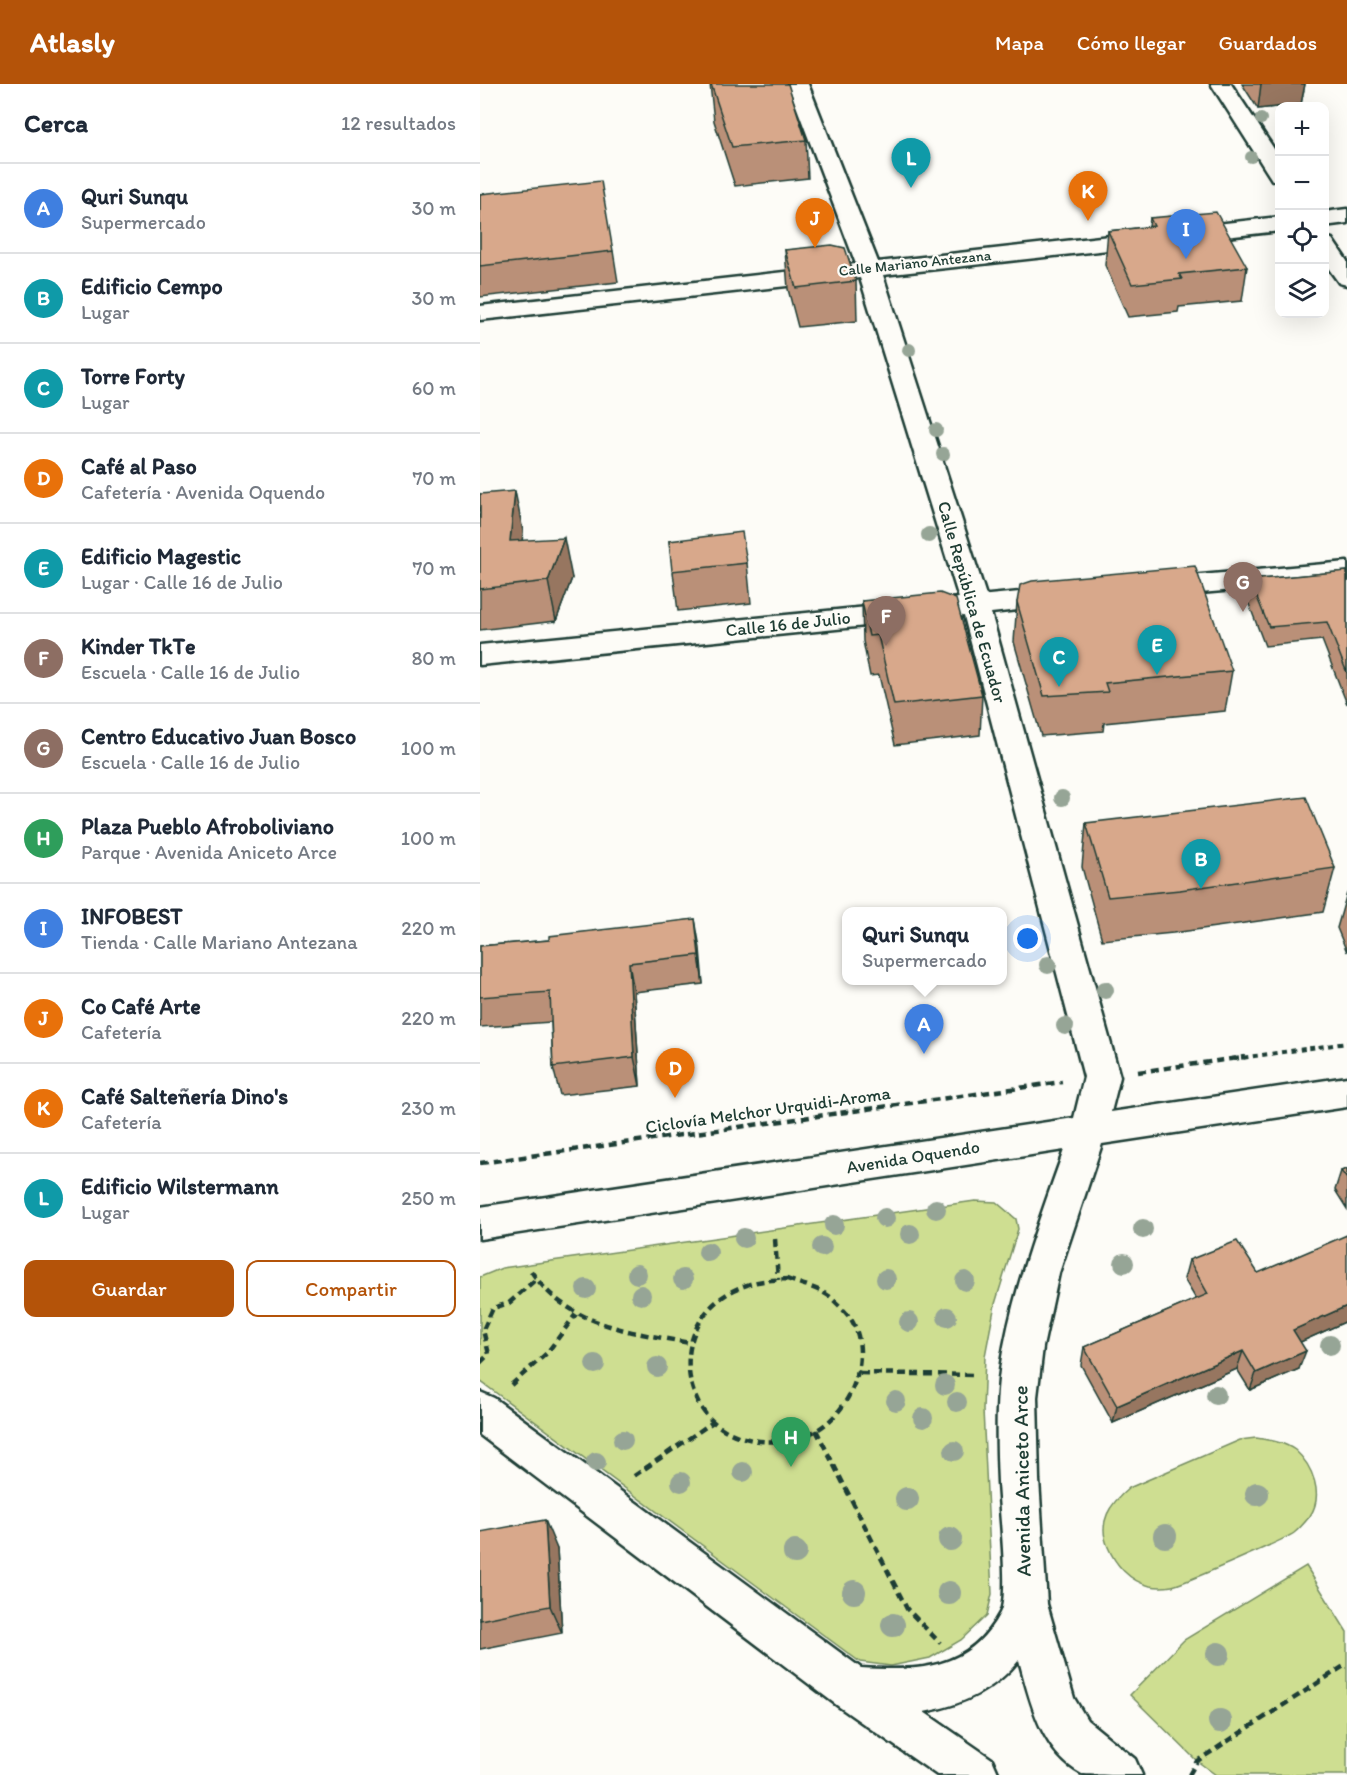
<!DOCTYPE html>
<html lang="es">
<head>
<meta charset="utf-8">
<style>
	:root { --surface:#fff; --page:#f6f6f7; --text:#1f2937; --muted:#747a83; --line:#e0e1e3; --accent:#b45309 }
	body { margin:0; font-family:Itim,sans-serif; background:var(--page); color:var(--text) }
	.controls { position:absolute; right:18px; top:18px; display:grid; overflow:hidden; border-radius:12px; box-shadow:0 6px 24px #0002 }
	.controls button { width:54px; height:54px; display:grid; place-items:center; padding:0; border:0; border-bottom:2px solid var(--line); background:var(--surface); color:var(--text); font:30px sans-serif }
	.you { position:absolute; left:548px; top:855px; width:21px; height:21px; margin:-15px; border:4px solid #fff; border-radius:50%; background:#1a73e8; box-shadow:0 0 0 9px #1a73e833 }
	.badge { display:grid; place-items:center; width:39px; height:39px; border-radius:50%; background:var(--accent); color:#fff; font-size:20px; font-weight:700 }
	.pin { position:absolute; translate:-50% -50px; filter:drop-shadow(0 2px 3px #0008) }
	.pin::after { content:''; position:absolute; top:32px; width:21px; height:18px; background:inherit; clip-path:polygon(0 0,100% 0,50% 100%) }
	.popup { position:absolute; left:362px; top:823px; width:165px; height:78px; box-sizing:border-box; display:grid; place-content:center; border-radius:12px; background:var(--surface); filter:drop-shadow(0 2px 4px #0005); font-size:20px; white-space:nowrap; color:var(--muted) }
	.popup b { font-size:22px; color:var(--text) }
	.popup::after { content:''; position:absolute; left:50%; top:100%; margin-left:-12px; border:12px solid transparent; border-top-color:var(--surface) }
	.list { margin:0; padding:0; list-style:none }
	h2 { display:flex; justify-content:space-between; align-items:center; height:78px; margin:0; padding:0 24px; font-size:26px }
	h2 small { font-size:20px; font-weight:400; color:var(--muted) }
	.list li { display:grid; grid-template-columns:39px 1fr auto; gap:18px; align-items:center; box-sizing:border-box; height:90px; padding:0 24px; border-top:2px solid var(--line) }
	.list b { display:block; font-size:22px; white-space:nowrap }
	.list p { margin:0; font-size:20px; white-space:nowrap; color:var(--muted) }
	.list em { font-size:20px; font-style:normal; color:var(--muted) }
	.actions { display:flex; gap:12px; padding:18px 24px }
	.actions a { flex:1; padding:14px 0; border:2px solid var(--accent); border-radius:12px; text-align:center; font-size:21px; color:var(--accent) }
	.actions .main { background:var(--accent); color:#fff }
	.icon { flex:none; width:33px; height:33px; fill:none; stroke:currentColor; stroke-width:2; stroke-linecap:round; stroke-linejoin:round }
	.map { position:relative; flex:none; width:867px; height:1691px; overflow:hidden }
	header { display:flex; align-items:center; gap:36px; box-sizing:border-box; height:84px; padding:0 30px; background:var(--accent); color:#fff }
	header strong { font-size:28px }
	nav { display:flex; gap:33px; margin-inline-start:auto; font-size:21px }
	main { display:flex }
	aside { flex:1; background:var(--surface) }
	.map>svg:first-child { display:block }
	.green { fill:#cede91; stroke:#768e62; stroke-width:1.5 }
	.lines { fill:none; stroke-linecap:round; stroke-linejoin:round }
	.minor-casing { stroke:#1f3d34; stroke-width:5 }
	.secondary-casing { stroke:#1f3d34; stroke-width:5 }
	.path-far1 { stroke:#1f3d34; stroke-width:4; stroke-dasharray:5 4.5; stroke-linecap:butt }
	.path { stroke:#1f3d34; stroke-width:4.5; stroke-dasharray:8 5; stroke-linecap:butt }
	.minor { fill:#fdfcf7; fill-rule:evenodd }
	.secondary { fill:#fdfcf7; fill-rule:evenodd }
	.tree { fill:#96a596 }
	.wall { fill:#ba9078; stroke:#1f3d34; stroke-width:1.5 }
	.shaded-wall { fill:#977661; stroke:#1f3d34; stroke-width:1.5 }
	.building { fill:#d8a88b; stroke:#1f3d34; stroke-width:1.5 }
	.labels { text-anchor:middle; stroke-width:4.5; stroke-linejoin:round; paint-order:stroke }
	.far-street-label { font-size:15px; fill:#1f3d34; stroke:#fdfcf7 }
	.street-label { font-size:18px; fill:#1f3d34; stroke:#fdfcf7 }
	.near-street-label { font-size:21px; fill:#1f3d34; stroke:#fdfcf7 }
</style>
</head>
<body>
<header>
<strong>Atlasly</strong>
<nav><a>Mapa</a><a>Cómo llegar</a><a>Guardados</a></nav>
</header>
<main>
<aside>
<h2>Cerca<small>12 resultados</small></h2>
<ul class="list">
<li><span class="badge" style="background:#3f7fe0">A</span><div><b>Quri Sunqu</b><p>Supermercado</p></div><em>30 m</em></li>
<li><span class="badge" style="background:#0f9aa8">B</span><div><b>Edificio Cempo</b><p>Lugar</p></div><em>30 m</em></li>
<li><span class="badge" style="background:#0f9aa8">C</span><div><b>Torre Forty</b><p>Lugar</p></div><em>60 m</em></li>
<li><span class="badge" style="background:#e8710a">D</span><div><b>Café al Paso</b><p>Cafetería · Avenida Oquendo</p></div><em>70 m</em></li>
<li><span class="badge" style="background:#0f9aa8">E</span><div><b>Edificio Magestic</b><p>Lugar · Calle 16 de Julio</p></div><em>70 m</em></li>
<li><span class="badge" style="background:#8d6e63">F</span><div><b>Kinder TkTe</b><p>Escuela · Calle 16 de Julio</p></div><em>80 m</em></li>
<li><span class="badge" style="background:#8d6e63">G</span><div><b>Centro Educativo Juan Bosco</b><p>Escuela · Calle 16 de Julio</p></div><em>100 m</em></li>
<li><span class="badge" style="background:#2e9e5b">H</span><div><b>Plaza Pueblo Afroboliviano</b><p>Parque · Avenida Aniceto Arce</p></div><em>100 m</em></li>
<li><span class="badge" style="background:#3f7fe0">I</span><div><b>INFOBEST</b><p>Tienda · Calle Mariano Antezana</p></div><em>220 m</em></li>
<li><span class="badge" style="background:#e8710a">J</span><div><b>Co Café Arte</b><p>Cafetería</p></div><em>220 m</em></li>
<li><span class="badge" style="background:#e8710a">K</span><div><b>Café Salteñería Dino's</b><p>Cafetería</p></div><em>230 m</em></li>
<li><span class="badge" style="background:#0f9aa8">L</span><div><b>Edificio Wilstermann</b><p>Lugar</p></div><em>250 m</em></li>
</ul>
<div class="actions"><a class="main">Guardar</a><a>Compartir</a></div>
</aside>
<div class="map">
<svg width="867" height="1691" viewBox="0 0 867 1691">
	<rect width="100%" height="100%" fill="#fdfcf7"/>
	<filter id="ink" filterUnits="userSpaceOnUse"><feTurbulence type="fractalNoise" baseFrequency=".0167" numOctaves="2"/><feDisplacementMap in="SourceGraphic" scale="12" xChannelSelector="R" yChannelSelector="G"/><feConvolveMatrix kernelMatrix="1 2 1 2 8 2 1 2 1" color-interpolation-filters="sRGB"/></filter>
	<g filter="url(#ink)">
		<g class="green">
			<polygon points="495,1117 516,1118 536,1135 538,1145 515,1220 505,1272 503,1326 512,1510 507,1531 481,1556 450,1574 411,1582 380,1578 0,1297 0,1193 22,1184"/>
			<path d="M776,1354C789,1356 804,1358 815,1366C833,1382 844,1411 830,1432C826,1437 819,1445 814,1449C806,1455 703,1500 692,1502C686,1503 676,1503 670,1502C649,1497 635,1480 628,1463C617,1438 630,1420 649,1404L760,1356Z"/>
			<polygon points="826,1482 867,1548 867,1691 736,1691 717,1677 650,1611 704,1556"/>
		</g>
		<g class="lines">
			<g class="minor-casing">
				<g id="minor">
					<polygon points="308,0 328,0 398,178 800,133 800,147 403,191 509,521 505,528 495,530 485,528 481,521 380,194 0,236 0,222 376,180"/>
					<polygon points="731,0 751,0 800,74 800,97 792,96"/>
					<polygon points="867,125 867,139 844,142 844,128"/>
					<polygon points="844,153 852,155 867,177 867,201 859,199 844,178"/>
				</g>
			</g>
			<g class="secondary-casing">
				<g id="secondary">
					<polygon points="867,478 867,496 676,513 666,511 662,504 666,497 676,495"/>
					<path d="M580,504L590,506L594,513L590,520L511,529L640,993L631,1028L867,993V1023L622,1060L579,1189L563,1263L557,1313L559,1396L567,1520L594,1614L607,1636L655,1675L662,1691C649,1691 612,1691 602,1690C561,1668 550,1617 539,1576C515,1606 482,1621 444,1628L512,1675L519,1691H457L358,1622L0,1351V1308L14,1314L381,1584C438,1587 489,1587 520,1529C530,1511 519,1425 518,1398C516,1353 515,1306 524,1262C537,1195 561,1131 584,1066L0,1155V1123L594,1034L604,993L484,532L0,581V561Z"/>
				</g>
			</g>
			<polyline class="path-far1" points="754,975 867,959"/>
			<g class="path">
				<polyline points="658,988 765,973"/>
				<polyline points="0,1079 582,998"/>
				<polyline points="295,1155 298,1196"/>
				<path d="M51,1187C88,1242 148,1247 209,1259"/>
				<path d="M307,1195C320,1200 338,1204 349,1212C356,1218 366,1228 371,1235C393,1271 372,1326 337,1346C297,1368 235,1359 216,1314C196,1268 218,1216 267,1201C280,1196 293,1196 307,1195Z"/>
				<polyline points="0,1279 9,1270 3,1246 13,1224 29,1219 55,1196"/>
				<polyline points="380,1289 495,1291"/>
				<polyline points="31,1301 67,1269 96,1230"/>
				<polyline points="336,1346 427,1525 460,1559"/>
				<polyline points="154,1392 233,1338"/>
				<polyline points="709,1691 717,1677 867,1580"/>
			</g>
			<use href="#minor" class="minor"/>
			<use href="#secondary" class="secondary"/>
		</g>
		<g class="tree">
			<circle cx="781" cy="35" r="6"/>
			<circle cx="771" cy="73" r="6"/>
			<circle cx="429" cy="266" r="7"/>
			<circle cx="456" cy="346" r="7"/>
			<circle cx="463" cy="370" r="7"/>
			<circle cx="449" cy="451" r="8"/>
			<circle cx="582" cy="714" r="8"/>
			<circle cx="568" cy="881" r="9"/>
			<circle cx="625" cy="906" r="9"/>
			<circle cx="585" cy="942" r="9"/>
			<circle cx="456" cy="1125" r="10"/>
			<circle cx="405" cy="1134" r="10"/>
			<circle cx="354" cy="1141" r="10"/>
			<circle cx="663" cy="1145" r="10"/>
			<circle cx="430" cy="1150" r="10"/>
			<circle cx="264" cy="1154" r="10"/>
			<circle cx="342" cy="1163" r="10"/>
			<circle cx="228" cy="1168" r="10"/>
			<circle cx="644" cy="1179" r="10"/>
			<circle cx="157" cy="1190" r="10"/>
			<circle cx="203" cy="1195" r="10"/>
			<circle cx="406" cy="1195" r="10"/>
			<circle cx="485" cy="1197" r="10"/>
			<circle cx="106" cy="1205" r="10"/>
			<circle cx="161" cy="1211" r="10"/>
			<circle cx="467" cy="1233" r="10"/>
			<circle cx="429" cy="1238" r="10"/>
			<circle cx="850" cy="1261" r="10"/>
			<circle cx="115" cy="1280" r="10"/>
			<circle cx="177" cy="1283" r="10"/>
			<circle cx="465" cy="1301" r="10"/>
			<circle cx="736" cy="1311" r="10"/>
			<circle cx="416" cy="1317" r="10"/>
			<circle cx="477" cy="1318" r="10"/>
			<circle cx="443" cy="1334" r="10"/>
			<circle cx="143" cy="1356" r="10"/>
			<circle cx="474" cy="1367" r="10"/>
			<circle cx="116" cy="1378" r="10"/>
			<circle cx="263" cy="1388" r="10"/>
			<circle cx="201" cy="1398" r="10"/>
			<circle cx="777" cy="1410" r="12"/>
			<circle cx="427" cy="1415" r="12"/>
			<circle cx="685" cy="1452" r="12"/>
			<circle cx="470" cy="1455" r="12"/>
			<circle cx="315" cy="1468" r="12"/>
			<circle cx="374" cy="1508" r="12"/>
			<circle cx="469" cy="1509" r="12"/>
			<circle cx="413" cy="1541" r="12"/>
			<circle cx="738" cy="1570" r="12"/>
			<circle cx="740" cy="1637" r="12"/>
		</g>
		<g class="wall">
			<polygon points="230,0 326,56 328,94 255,102 234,37"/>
			<polygon points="762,0 825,0 821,20 778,25"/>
			<polygon points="0,110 133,167 138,198 0,213"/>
			<polygon points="670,134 767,183 762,217 699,223 698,228 648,233 625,181 628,147 669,143"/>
			<polygon points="305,166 376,197 377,237 318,243 308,205"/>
			<polygon points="0,410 43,447 42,456 92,494 76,537 0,546"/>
			<polygon points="189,457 267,479 271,519 198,527"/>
			<polygon points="867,487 867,620 842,556 785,562 767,515 770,496"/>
			<polygon points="382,517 502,611 500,651 415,661 399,591 390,592 383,557"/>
			<polygon points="537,518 752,587 745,627 624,639 623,647 561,652 534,558"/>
			<polygon points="606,739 855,784 843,828 693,849 622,856 602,783"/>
			<polygon points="867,809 867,868 857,844"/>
			<polygon points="215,835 223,900 154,908 160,1002 80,1011 73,983 71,938 0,943 0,862 69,856"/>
			<polygon points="867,1085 867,1125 855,1106 861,1087"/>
			<polygon points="709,1176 778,1189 867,1237 820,1258 819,1285 770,1306 757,1285 633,1339 601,1281 604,1263 716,1215 704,1195"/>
			<polygon points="0,1448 77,1465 82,1549 0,1565"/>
		</g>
		<g class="shaded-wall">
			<polygon points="781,0 825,0 821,20 778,25"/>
			<polygon points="35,407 43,447 39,497 30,457"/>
			<polygon points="84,454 92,494 76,537 68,497"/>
			<polygon points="215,835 220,864 223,900 219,871"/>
			<polygon points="149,879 154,908 160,1002 154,973"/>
			<polygon points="867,1222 867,1237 807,1264 813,1246"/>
			<polygon points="763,1267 757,1285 633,1339 637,1322"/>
			<polygon points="826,1267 819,1285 770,1306 776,1289"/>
			<polygon points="65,1436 77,1465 82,1549 70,1522"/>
		</g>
		<g class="building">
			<polygon points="231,0 308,0 326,56 252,63"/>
			<polygon points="121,97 133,167 0,182 0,110"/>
			<polygon points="736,128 767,183 699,190 702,195 652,200 628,147 674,142 670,134"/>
			<polygon points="352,161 365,164 376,197 316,204 305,166"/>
			<polygon points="35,407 30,457 84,454 68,497 0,505 0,410"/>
			<polygon points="262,448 267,479 192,487 189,457"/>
			<polygon points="715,482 752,587 625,599 628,608 564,612 537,518 540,501 552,497"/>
			<polygon points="867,487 867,589 847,538 789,543 770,496"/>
			<polygon points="460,509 476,515 502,611 414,621 398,551 389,552 382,517"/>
			<polygon points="826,713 855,784 700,806 628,813 606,739"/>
			<polygon points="215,835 219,871 149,879 154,973 73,983 70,908 0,913 0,862 69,856 69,852"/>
			<polygon points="867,1085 867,1095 861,1087"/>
			<polygon points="867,1151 867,1222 813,1246 826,1267 776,1289 763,1267 637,1322 604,1263 728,1210 709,1176 757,1157 778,1189"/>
			<polygon points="65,1436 70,1522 0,1536 0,1448"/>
		</g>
	</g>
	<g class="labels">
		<g class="far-street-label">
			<text transform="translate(435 179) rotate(-6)" y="5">Calle Mariano Antezana</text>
		</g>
		<g class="street-label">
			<text transform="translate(492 518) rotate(74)" y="6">Calle República de Ecuador</text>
			<text transform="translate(308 540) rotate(-6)" y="6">Calle 16 de Julio</text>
			<text transform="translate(288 1026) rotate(-8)" y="6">Ciclovía Melchor Urquidi-Aroma</text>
			<text transform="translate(433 1073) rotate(-9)" y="6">Avenida Oquendo</text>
		</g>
		<g class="near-street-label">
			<text transform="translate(542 1397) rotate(-91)" y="7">Avenida Aniceto Arce</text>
		</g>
	</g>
</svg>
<div class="controls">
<button>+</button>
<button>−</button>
<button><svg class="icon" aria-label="locate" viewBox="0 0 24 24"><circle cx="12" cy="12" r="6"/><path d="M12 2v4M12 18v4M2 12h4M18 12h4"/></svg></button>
<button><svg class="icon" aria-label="layers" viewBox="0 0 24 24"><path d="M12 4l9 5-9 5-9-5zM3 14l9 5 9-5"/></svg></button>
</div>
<div class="you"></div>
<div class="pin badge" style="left:444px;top:970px;background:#3f7fe0">A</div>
<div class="popup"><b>Quri Sunqu</b>Supermercado</div>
<div class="pin badge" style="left:721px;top:805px;background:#0f9aa8">B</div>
<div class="pin badge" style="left:579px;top:603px;background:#0f9aa8">C</div>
<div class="pin badge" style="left:195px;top:1014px;background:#e8710a">D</div>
<div class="pin badge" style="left:677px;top:591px;background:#0f9aa8">E</div>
<div class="pin badge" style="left:406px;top:562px;background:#8d6e63">F</div>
<div class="pin badge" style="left:763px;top:528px;background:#8d6e63">G</div>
<div class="pin badge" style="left:311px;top:1383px;background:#2e9e5b">H</div>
<div class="pin badge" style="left:706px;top:175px;background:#3f7fe0">I</div>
<div class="pin badge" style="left:335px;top:164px;background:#e8710a">J</div>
<div class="pin badge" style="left:608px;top:137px;background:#e8710a">K</div>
<div class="pin badge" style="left:431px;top:104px;background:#0f9aa8">L</div>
</div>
</main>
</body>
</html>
